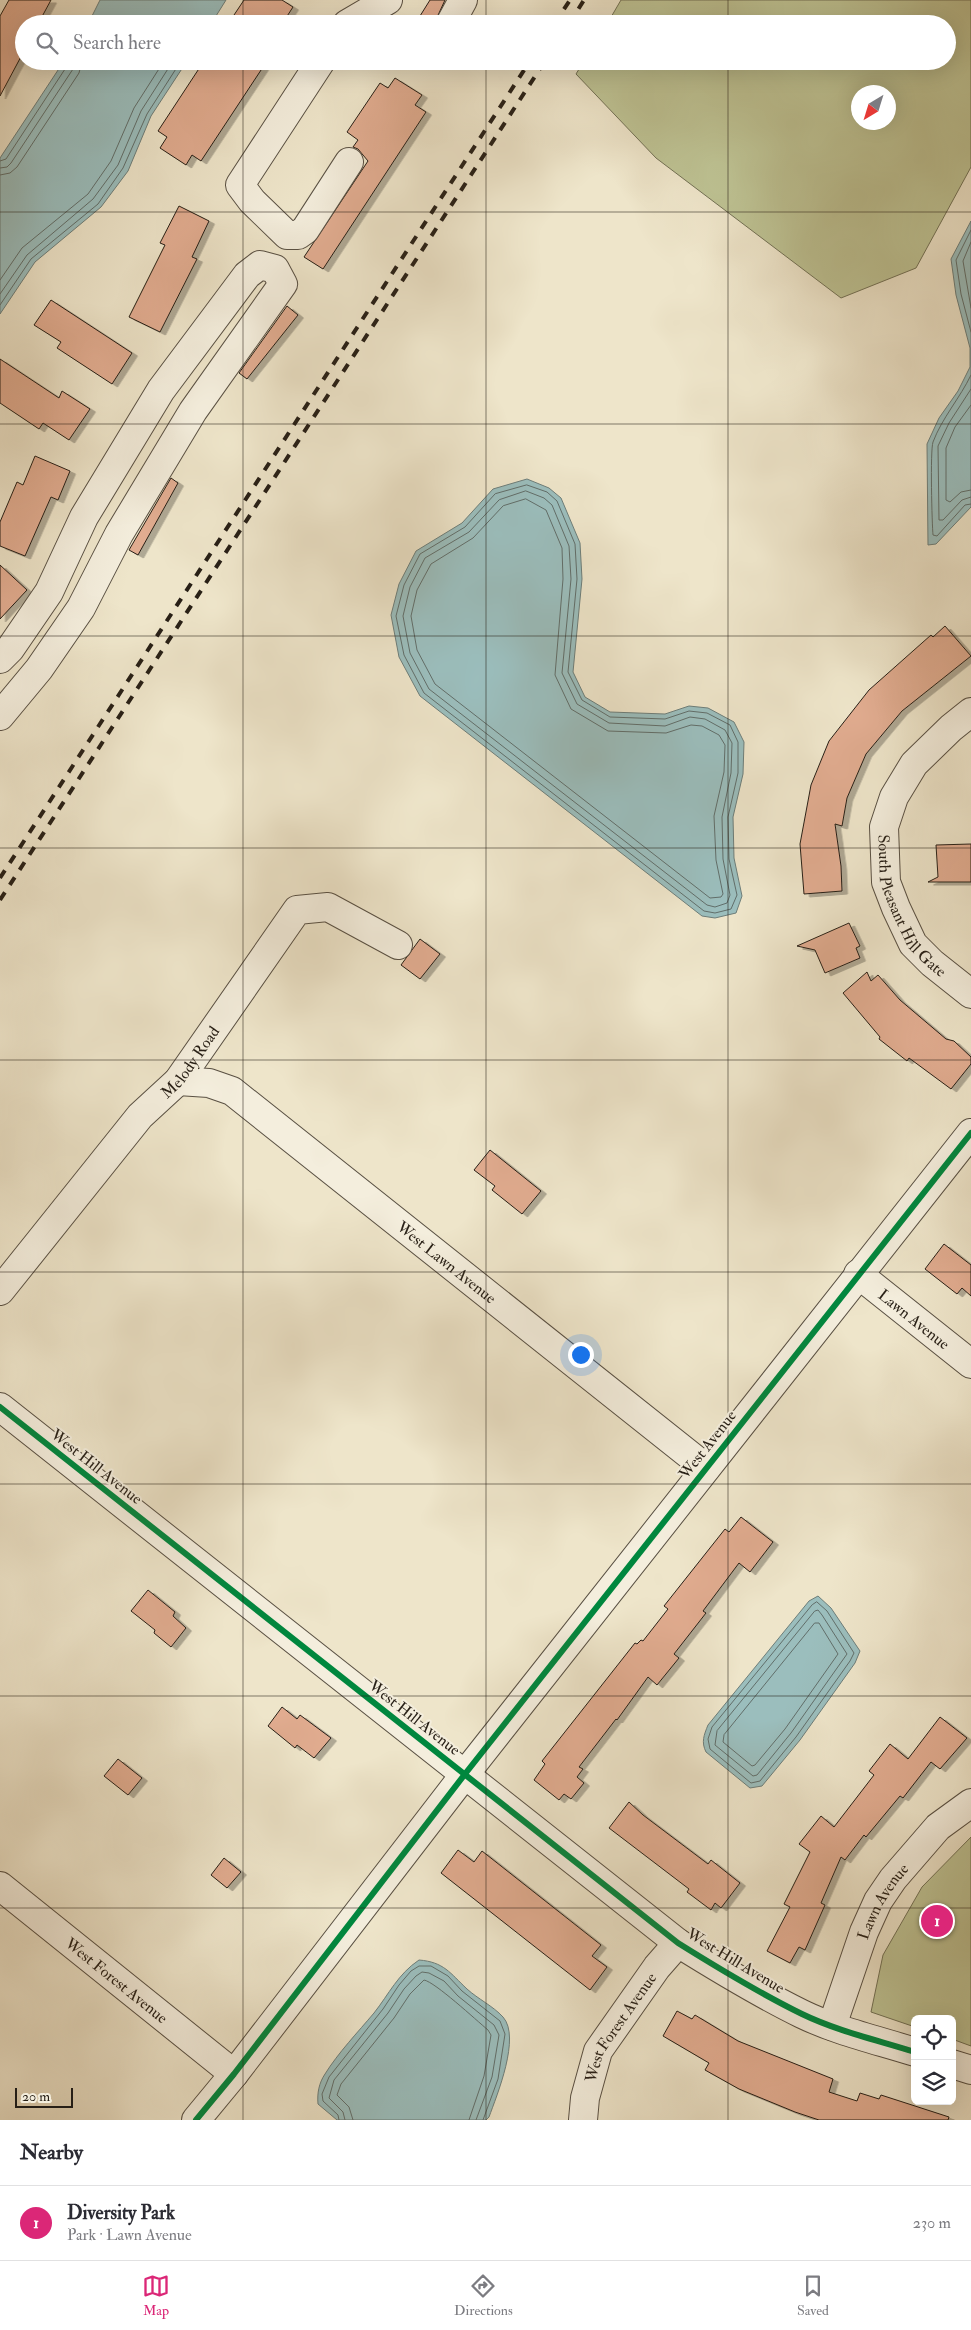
<!DOCTYPE html>
<html lang="en">
<head>
<meta charset="utf-8">
<style>
	:root { --surface:#fff; --page:#f7f7f7; --text:#2b2b33; --muted:#7c7c81; --line:#e1e1e2; --accent:#db2777 }
	body { margin:0; font-family:"IM FELL Double Pica",serif; background:var(--page); color:var(--text) }
	.controls { position:absolute; right:15px; bottom:15px; display:grid; overflow:hidden; border-radius:8px; box-shadow:0 5px 20px #0002 }
	.controls button { width:45px; height:45px; display:grid; place-items:center; padding:0; border:0; border-bottom:1px solid var(--line); background:var(--surface); color:var(--text); font:25px sans-serif }
	.compass { position:absolute; left:851px; top:85px; width:45px; height:45px; border-radius:50%; background:var(--surface); box-shadow:0 5px 20px #0002; rotate:218deg }
	.scale { position:absolute; left:15px; bottom:12px; width:58px; box-sizing:border-box; padding-left:5px; border:2px solid #271f16; border-top:0; font-size:14px; line-height:18px; white-space:nowrap; color:#271f16; -webkit-text-stroke:4px #f4eedd; paint-order:stroke }
	.you { position:absolute; left:580px; top:1354px; width:18px; height:18px; margin:-12px; border:4px solid #fff; border-radius:50%; background:#1a73e8; box-shadow:0 0 0 8px #1a73e833 }
	.badge { display:grid; place-items:center; width:32px; height:32px; border-radius:50%; background:var(--accent); color:#fff; font-size:16px; font-weight:700 }
	.pin { position:absolute; translate:-50% -50%; border:2px solid #fff; box-shadow:0 1px 5px #0006 }
	.list { margin:0; padding:0; list-style:none }
	h2 { display:flex; justify-content:space-between; align-items:center; height:65px; margin:0; padding:0 20px; font-size:21px }
	h2 small { font-size:16px; font-weight:400; color:var(--muted) }
	.list li { display:grid; grid-template-columns:32px 1fr auto; gap:15px; align-items:center; box-sizing:border-box; height:75px; padding:0 20px; border-top:1px solid var(--line) }
	.list b { display:block; font-size:19px; white-space:nowrap }
	.list p { margin:0; font-size:16px; white-space:nowrap; color:var(--muted) }
	.list em { font-size:16px; font-style:normal; color:var(--muted) }
	.icon { flex:none; width:28px; height:28px; fill:none; stroke:currentColor; stroke-width:2; stroke-linecap:round; stroke-linejoin:round }
	.map { position:relative; flex:none; width:971px; height:2120px; overflow:hidden }
	.search { position:absolute; background:var(--surface); box-shadow:0 5px 20px #0002; left:15px; right:15px; top:15px; height:55px; display:flex; align-items:center; gap:12px; box-sizing:border-box; padding:0 18px; border-radius:28px; color:var(--muted); font-size:19px }
	.sheet { height:140px; background:var(--surface) }
	nav { display:flex; justify-content:space-around; align-items:center; box-sizing:border-box; height:70px; border-top:1px solid var(--line); background:var(--surface); font-size:14px; color:var(--muted) }
	nav a { display:grid; justify-items:center; gap:2px }
	nav .on { color:var(--accent) }
	.map>svg:first-child { display:block }
	.green { fill:#bec394; stroke:#727155; fill-rule:evenodd }
	.water { fill:#9bbebd; stroke:#6d7e7a }
	.lines { fill:none; stroke-linecap:round; stroke-linejoin:round }
	.shore { stroke:#616e6a; stroke-width:1 }
	.building { fill:#e1ac90; stroke:#271f16; filter:url(#shadow) }
	.minor-casing { stroke:#595043; stroke-width:30 }
	.minor { stroke:#f4eedd; stroke-width:28 }
	.rail { stroke:#271f16; stroke-width:4; stroke-dasharray:9 9; stroke-linecap:butt }
	.cycleway-casing { stroke:#f4eedd; stroke-width:9 }
	.cycleway { stroke:#00873e; stroke-width:6 }
	.grid { fill:none; stroke:#271f16; stroke-width:1; stroke-opacity:0.55 }
	.labels { text-anchor:middle; stroke-width:4; stroke-linejoin:round; paint-order:stroke }
	.street-label { font-size:16px; fill:#271f16; stroke:#f4eedd }
</style>
</head>
<body>
<div class="map">
<svg width="971" height="2120" viewBox="0 0 971 2120">
	<defs>
		<filter id="shadow"><feDropShadow dx="5.5" dy="3" stdDeviation="0" flood-color="#0004"/></filter>
	</defs>
	<rect width="100%" height="100%" fill="#eee5ca"/>
	<filter id="stains"><feTurbulence type="fractalNoise" baseFrequency=".004" numOctaves="4"/><feColorMatrix values="0 0 0 0 .2 0 0 0 0 .09 0 0 0 0 .02 0 0 0 .5 -.17"/></filter>
	<radialGradient id="worn" r=".72"><stop offset=".6" stop-color="#630" stop-opacity="0"/><stop offset="1" stop-color="#630" stop-opacity=".3"/></radialGradient>
	<g class="green">
		<path d="M621,0H971V167L916,268L841,298L656,158L576,74L584,61H947V24H607ZM858,92H888V122H858Z"/>
		<polygon points="971,1837 971,2046 952,2039 952,2019 915,2019 915,2027 871,2012 883,1955 922,1887"/>
	</g>
	<g class="water">
		<polygon points="100,0 226,0 211,24 88,24"/>
		<polygon points="64,61 187,61 151,116 128,171 101,207 35,262 0,314 0,158"/>
		<polygon points="971,221 971,507 936,544 928,545 927,444 939,418 958,391 970,367 970,348 956,295 951,259"/>
		<polygon points="527,479 549,488 561,498 580,543 582,579 573,672 585,697 610,712 665,714 689,706 708,708 734,722 744,742 743,774 733,817 734,858 742,896 736,913 715,918 702,916 420,696 399,657 391,615 399,584 416,551 462,523 493,489"/>
		<path d="M818,1596L831,1608L860,1651L855,1663L800,1740L762,1786L750,1788L706,1752C701,1742 704,1735 708,1725L809,1601Z"/>
		<path d="M419,1960C444,1962 450,1973 467,1989C478,1999 493,2006 503,2017C521,2037 497,2095 489,2117L486,2120H337L318,2104C317,2093 319,2083 325,2074C338,2053 358,2032 374,2013C389,1994 398,1974 419,1960Z"/>
	</g>
	<g class="lines">
		<g class="shore">
			<polyline points="0,161 6,159 67,66 68,61"/>
			<polyline points="0,168 7,167 11,163 73,69 75,61"/>
			<polyline points="0,175 10,173 17,167 79,73 82,61"/>
			<polyline points="971,230 956,260 961,294 971,332"/>
			<polyline points="971,242 963,261 971,308"/>
			<polyline points="0,280 22,248 88,194 111,161 134,108 164,61"/>
			<polyline points="0,294 27,255 93,199 118,165 141,111 173,61"/>
			<polyline points="0,305 31,259 98,204 123,168 147,114 181,61"/>
			<path d="M971,375C960,398 942,418 933,442C930,451 932,524 933,535L937,536L965,505L971,504"/>
			<polyline points="971,389 949,423 938,446 939,520 943,520 962,500 971,497"/>
			<polyline points="971,405 955,427 946,448 946,500 950,502 961,492 971,490"/>
			<polygon points="527,485 547,492 557,501 575,544 577,579 568,672 582,700 610,717 665,719 689,711 707,713 730,725 738,742 738,773 728,817 729,859 737,895 731,909 715,913 704,911 424,693 404,655 396,616 404,585 420,554 465,527 495,494"/>
			<polygon points="526,491 544,498 552,505 569,546 571,579 562,673 577,704 609,723 665,726 690,717 705,719 725,730 732,743 731,773 722,817 723,859 730,895 727,903 715,907 707,905 429,689 410,653 403,616 410,587 425,558 469,532 499,500"/>
			<polygon points="526,499 546,510 562,548 563,579 555,675 571,709 608,731 666,733 691,725 702,726 719,735 725,745 724,772 714,816 716,860 723,894 721,897 710,898 435,684 417,650 411,616 417,590 431,564 473,538 503,506"/>
			<polygon points="817,1602 827,1611 854,1653 850,1661 796,1737 760,1781 751,1783 710,1749 708,1739 712,1727 812,1605"/>
			<polygon points="815,1611 818,1610 822,1615 847,1654 791,1733 757,1775 753,1776 715,1745 717,1731"/>
			<polygon points="815,1623 819,1623 838,1654 785,1729 755,1765 752,1766 723,1742 724,1735"/>
			<polyline points="339,2120 338,2115 323,2101 322,2094 329,2077 383,2009 399,1985 411,1971 419,1966 431,1966 448,1976 462,1991 500,2021 505,2034 498,2079 483,2120"/>
			<polyline points="345,2120 343,2112 329,2098 334,2080 388,2013 404,1989 416,1976 422,1972 429,1973 444,1981 458,1996 494,2025 499,2035 492,2077 476,2120"/>
			<path d="M353,2120L349,2107L337,2095L341,2084L394,2018L410,1994L424,1980C435,1982 476,2020 488,2030L491,2035L484,2076L469,2120"/>
		</g>
	</g>
	<g class="building">
		<polygon points="9,0 51,0 38,24 24,24 24,51 0,96 0,16"/>
		<polygon points="244,0 282,0 293,7 282,24 228,24"/>
		<polygon points="430,0 445,0 434,24 415,24"/>
		<polygon points="204,61 267,61 201,161 192,155 186,165 160,148 167,137 158,131"/>
		<polygon points="395,78 422,95 415,105 426,112 323,269 304,257 368,161 358,149 353,147 358,140 347,132 380,83 388,88"/>
		<polygon points="179,206 209,221 192,257 197,259 160,332 129,317 165,245 160,243"/>
		<polygon points="51,300 132,353 112,384 57,348 61,342 34,325"/>
		<polygon points="287,306 298,315 247,379 239,373"/>
		<polygon points="0,359 59,398 62,391 90,409 69,440 43,423 39,429 0,403"/>
		<polygon points="35,456 70,471 58,500 51,497 25,556 0,546 0,522 17,482 23,485"/>
		<polygon points="171,478 178,483 138,555 129,550"/>
		<polygon points="0,565 27,590 0,619"/>
		<polygon points="945,626 971,656 902,711 866,754 847,798 842,826 835,824 841,866 842,891 804,894 800,844 811,785 829,741 869,690 931,635 933,637"/>
		<polygon points="971,844 971,882 928,882 938,877 936,845"/>
		<polygon points="849,923 860,946 856,948 860,958 825,973 815,950 797,946"/>
		<polygon points="420,939 440,954 420,979 401,965"/>
		<polygon points="867,972 871,981 878,975 900,1000 946,1039 954,1041 971,1057 971,1064 951,1089 909,1058 907,1061 879,1039 880,1037 843,993"/>
		<polygon points="490,1150 541,1191 522,1214 492,1190 495,1186 474,1170"/>
		<polygon points="944,1244 971,1265 971,1296 962,1288 957,1294 925,1269"/>
		<polygon points="741,1517 773,1542 750,1572 739,1563 703,1611 706,1613 674,1654 679,1658 657,1685 648,1677 617,1720 616,1719 579,1767 583,1769 577,1777 584,1783 571,1799 564,1794 559,1800 534,1780 545,1764 542,1761 635,1643 637,1644 641,1640 643,1641 668,1609 664,1606 725,1529 729,1532"/>
		<polygon points="148,1590 175,1612 173,1616 186,1628 171,1647 154,1633 155,1630 131,1611"/>
		<polygon points="282,1707 297,1719 300,1715 331,1738 314,1758 297,1745 295,1748 268,1726"/>
		<polygon points="940,1717 967,1738 940,1769 931,1762 903,1798 900,1796 866,1837 864,1835 845,1860 841,1857 821,1903 825,1905 805,1950 799,1947 790,1963 767,1951 790,1907 784,1904 810,1852 799,1844 821,1816 834,1827 874,1775 869,1771 890,1744 908,1759"/>
		<polygon points="118,1759 142,1778 128,1795 104,1776"/>
		<polygon points="629,1802 643,1815 708,1864 711,1860 740,1883 721,1908 715,1903 711,1910 687,1892 689,1889 609,1828"/>
		<polygon points="458,1850 474,1862 482,1851 601,1945 592,1956 607,1967 590,1990 441,1873"/>
		<polygon points="224,1858 241,1872 227,1888 211,1875"/>
		<polygon points="677,2011 692,2019 695,2015 738,2041 833,2079 829,2092 857,2101 860,2093 879,2099 881,2095 949,2117 948,2120 819,2120 795,2112 739,2089 705,2070 709,2063 663,2036"/>
	</g>
	<g class="lines">
		<g class="minor-casing">
			<g id="minor">
				<polyline points="347,24 388,0"/>
				<polyline points="450,24 463,0"/>
				<polyline points="321,61 240,185 252,201 287,235 298,235 305,230 349,162"/>
				<polyline points="0,659 10,649 49,592 84,517 161,390 247,275 260,265 275,269 283,284 193,411 119,534 81,608 39,669 0,716"/>
				<path id="s1" d="M971,712L951,728L914,764L894,797L884,827L886,882L896,908L913,944L932,963L971,994"/>
				<path id="s2" d="M178,1081L209,1083L232,1091L706,1468"/>
				<path id="s3" d="M858,1274L971,1364"/>
				<path id="s4" d="M0,1291L140,1116L178,1081L297,910L328,907L398,945"/>
				<path d="M0,1407L678,1943C718,1968 759,1993 802,2014C837,2031 877,2040 915,2052"/>
				<path id="s5" d="M0,1886L234,2074"/>
				<path id="s6" d="M832,2026L864,1932L878,1901L893,1879L938,1827L971,1803"/>
				<polyline points="952,2064 971,2070"/>
				<polyline points="196,2120 234,2074 465,1774 971,1133"/>
				<path id="s7" d="M583,2120L585,2098L598,2051L657,1967L678,1943"/>
			</g>
		</g>
		<use href="#minor" class="minor"/>
		<g class="rail">
			<polyline points="554,24 570,0"/>
			<polyline points="569,24 584,0"/>
			<polyline points="0,878 530,61"/>
			<polyline points="0,900 545,61"/>
		</g>
		<g class="cycleway-casing">
			<g id="cycleway">
				<path d="M0,1407L678,1943C718,1968 759,1993 802,2014C837,2031 877,2040 915,2052"/>
				<polyline points="196,2120 234,2074 465,1774 971,1133"/>
			</g>
		</g>
		<use href="#cycleway" class="cycleway"/>
	</g>
	<path class="grid" d="M243,0V24M486,0V24M728,0V24M243,61V2120M486,61V2120M728,61V2120M0,212H971M0,424H971M0,636H971M0,848H971M0,1060H971M0,1272H971M0,1484H971M0,1696H971M0,1908H971"/>
	<g class="labels">
		<g class="street-label">
			<text dy="6" stroke="none"><textPath href="#s1" startOffset="234">South Pleasant Hill Gate</textPath></text>
			<text dy="6" stroke="none"><textPath href="#s4" startOffset="298">Melody Road</textPath></text>
			<text dy="6" stroke="none"><textPath href="#s2" startOffset="330">West Lawn Avenue</textPath></text>
			<text dy="6" stroke="none"><textPath href="#s3" startOffset="72">Lawn Avenue</textPath></text>
			<text transform="translate(707 1444) rotate(-52)" y="6">West Avenue</text>
			<text transform="translate(97 1466) rotate(38)" y="6">West Hill Avenue</text>
			<text transform="translate(415 1717) rotate(38)" y="6">West Hill Avenue</text>
			<text dy="6" stroke="none"><textPath href="#s6" startOffset="135">Lawn Avenue</textPath></text>
			<text transform="translate(736 1960) rotate(31)" y="6">West Hill Avenue</text>
			<text dy="6" stroke="none"><textPath href="#s5" startOffset="150">West Forest Avenue</textPath></text>
			<text dy="6" stroke="none"><textPath href="#s7" startOffset="102">West Forest Avenue</textPath></text>
		</g>
	</g>
	<rect width="100%" height="100%" filter="url(#stains)"/>
	<rect width="100%" height="100%" fill="url(#worn)"/>
</svg>
<div class="controls">
<button><svg class="icon" aria-label="locate" viewBox="0 0 24 24"><circle cx="12" cy="12" r="6"/><path d="M12 2v4M12 18v4M2 12h4M18 12h4"/></svg></button>
<button><svg class="icon" aria-label="layers" viewBox="0 0 24 24"><path d="M12 4l9 5-9 5-9-5zM3 14l9 5 9-5"/></svg></button>
</div>
<svg class="compass" viewBox="-18 -18 36 36"><path d="M0-13l5 13h-10z" fill="#e53935"/><path d="M0 13l5-13h-10z" fill="#7c7c81"/></svg>
<div class="scale">20 m</div>
<div class="you"></div>
<div class="pin badge" style="left:937px;top:1921px">1</div>
<div class="search"><svg class="icon" aria-label="search" viewBox="0 0 24 24"><circle cx="10" cy="10" r="6"/><path d="M15 15l6 6"/></svg>Search here</div>
</div>
<section class="sheet">
<h2>Nearby<small></small></h2>
<ul class="list">
<li><span class="badge">1</span><div><b>Diversity Park</b><p>Park · Lawn Avenue</p></div><em>230 m</em></li>
</ul>
</section>
<nav>
<a class="on"><svg class="icon" aria-label="map" viewBox="0 0 24 24"><path d="M3 6l6-2 6 2 6-2v14l-6 2-6-2-6 2zM9 4v14M15 6v14"/></svg>Map</a>
<a><svg class="icon" aria-label="directions" viewBox="0 0 24 24"><path d="M12 3l9 9-9 9-9-9zM9 14v-3h6M13 9l2 2-2 2"/></svg>Directions</a>
<a><svg class="icon" aria-label="saved" viewBox="0 0 24 24"><path d="M7 4h10v16l-5-4-5 4z"/></svg>Saved</a>
</nav>
</body>
</html>
